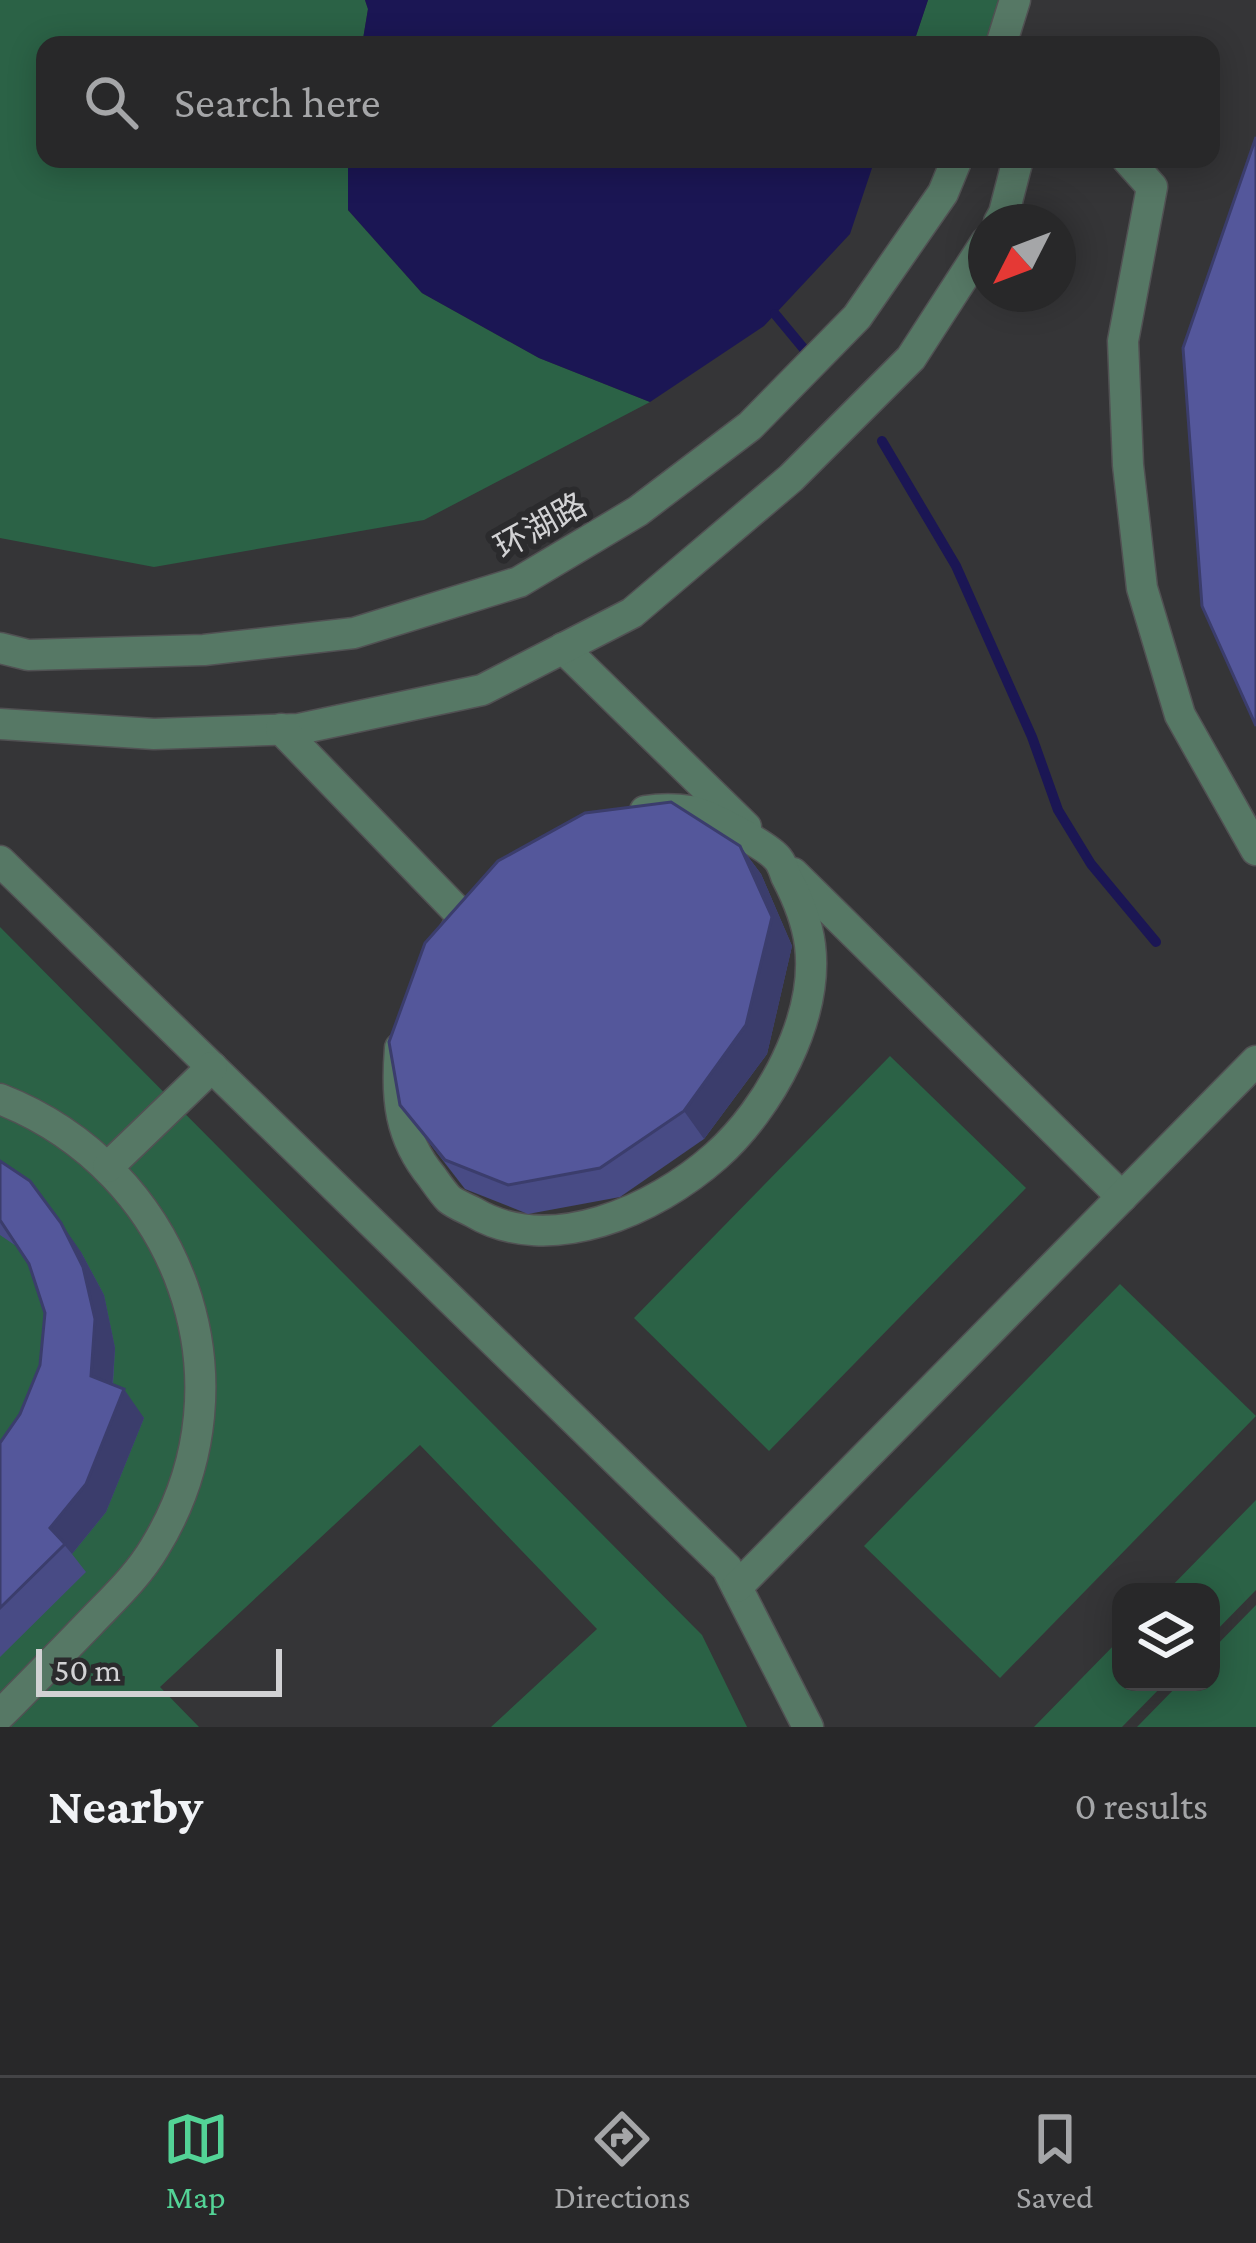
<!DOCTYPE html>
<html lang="en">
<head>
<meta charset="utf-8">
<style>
	:root { --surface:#282829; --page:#343435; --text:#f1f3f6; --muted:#a5a6a8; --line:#444446; --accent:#53d396 }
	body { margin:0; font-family:"Crimson Pro","Noto Sans SC",serif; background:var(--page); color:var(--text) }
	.controls { position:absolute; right:36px; bottom:36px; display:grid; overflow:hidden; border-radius:24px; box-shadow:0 6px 30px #0003 }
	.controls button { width:108px; height:108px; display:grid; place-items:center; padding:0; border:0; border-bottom:3px solid var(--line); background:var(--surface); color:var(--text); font:60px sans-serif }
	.compass { position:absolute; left:968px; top:204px; width:108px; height:108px; border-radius:50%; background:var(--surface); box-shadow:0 6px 30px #0003; rotate:228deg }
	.scale { position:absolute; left:36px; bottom:30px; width:246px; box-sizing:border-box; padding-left:12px; border:6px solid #d2d2d4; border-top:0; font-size:33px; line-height:42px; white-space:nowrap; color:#d2d2d4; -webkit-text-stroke:9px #2b2b2d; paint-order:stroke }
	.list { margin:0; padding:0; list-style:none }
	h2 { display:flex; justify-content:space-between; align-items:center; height:156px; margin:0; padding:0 48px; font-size:51px }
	h2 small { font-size:39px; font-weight:400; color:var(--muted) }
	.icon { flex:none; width:66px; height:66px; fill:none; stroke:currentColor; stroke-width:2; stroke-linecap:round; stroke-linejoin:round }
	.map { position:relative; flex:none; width:1256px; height:1727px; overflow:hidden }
	.search { position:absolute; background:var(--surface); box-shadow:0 6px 30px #0003; left:36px; right:36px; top:36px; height:132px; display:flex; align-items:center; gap:30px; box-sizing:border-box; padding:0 42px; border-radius:24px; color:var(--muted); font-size:45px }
	.sheet { height:348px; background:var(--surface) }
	nav { display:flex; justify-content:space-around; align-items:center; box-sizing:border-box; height:168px; border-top:3px solid var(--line); background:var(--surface); font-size:33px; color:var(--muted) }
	nav a { display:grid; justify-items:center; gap:6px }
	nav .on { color:var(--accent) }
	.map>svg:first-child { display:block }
	.green { fill:#2b6246 }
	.water { fill:#1b1654 }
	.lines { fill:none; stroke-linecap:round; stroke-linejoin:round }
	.stream { stroke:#1b1654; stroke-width:10 }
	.minor-casing { stroke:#515153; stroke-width:33 }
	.minor { stroke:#567865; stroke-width:30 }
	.wall { fill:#484b85 }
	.shaded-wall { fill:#3b3d6c }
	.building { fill:#54579b; stroke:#3b3d6c; stroke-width:3 }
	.labels { text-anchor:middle; stroke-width:12; stroke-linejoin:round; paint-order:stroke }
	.street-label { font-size:33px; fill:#d2d2d4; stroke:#2b2b2d }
</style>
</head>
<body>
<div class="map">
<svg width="1256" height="1727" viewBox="0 0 1256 1727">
	<rect width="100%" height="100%" fill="#353537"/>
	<g class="green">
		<polygon points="0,0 365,0 368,9 362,45 45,45 45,159 348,159 348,210 422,293 539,358 650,402 424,520 154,567 0,538"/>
		<polygon points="928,0 1008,0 988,45 913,45"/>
		<polygon points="0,927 702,1635 747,1727 491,1727 597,1629 420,1445 160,1687 199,1727 0,1727"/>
		<polygon points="890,1056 1026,1188 769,1451 634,1318"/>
		<polygon points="1120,1284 1256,1416 1000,1678 864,1546"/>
		<polygon points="1256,1500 1256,1590 1211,1636 1211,1592 1166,1592"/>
		<polygon points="1256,1605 1256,1727 1137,1727 1181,1682 1211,1682 1211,1651"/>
		<polygon points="1121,1638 1121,1682 1166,1682 1122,1727 1034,1727"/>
	</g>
	<g class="water">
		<polygon points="365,0 928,0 913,45 362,45 368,9"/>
		<polygon points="348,159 875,159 850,234 764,326 650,402 539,358 422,293 348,210"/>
	</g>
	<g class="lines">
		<g class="stream">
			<polyline points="775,314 804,349"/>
			<polyline points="882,441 956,566 1032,737 1058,810 1091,864 1156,942"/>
		</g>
		<g class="minor-casing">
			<g id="minor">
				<polyline points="1001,45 1015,0"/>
				<polyline points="1127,159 1152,187 1123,341 1128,465 1142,588 1180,715 1256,850"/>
				<polyline points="999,222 1004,213 1018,159"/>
				<polyline points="0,648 28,655 204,650 354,633 519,582 638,511 750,426 857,317 943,193 957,159"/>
				<polyline points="563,648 746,827"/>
				<polyline points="0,724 154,734 299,729 482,690 632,613 791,478 911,358 986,242"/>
				<polyline points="281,729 463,917 450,940"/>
				<polyline points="0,861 727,1568 808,1727"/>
				<polyline points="793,873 1122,1197"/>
				<path d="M400,1048C396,1098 399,1137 432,1177C437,1184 443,1193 449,1199C455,1204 465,1208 473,1212C550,1258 655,1210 716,1156C770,1108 819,1018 810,945C807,921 797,897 786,876C784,870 782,864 778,859C768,846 708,814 691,811C677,809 659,809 645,811"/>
				<path d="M0,1099C179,1169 257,1380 155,1547C138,1576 113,1599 90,1623C60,1654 30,1685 0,1715"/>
				<polyline points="108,1167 212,1067"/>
				<polyline points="737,1587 1256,1061"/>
			</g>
		</g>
		<use href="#minor" class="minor"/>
	</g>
	<g class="wall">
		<polygon points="740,846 761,874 792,946 767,1054 704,1139 620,1197 528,1214 465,1189 400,1105"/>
		<polygon points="0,1161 81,1252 104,1295 115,1348 113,1385 144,1418 106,1512 72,1554 86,1572 0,1657 0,1443 20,1414 40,1365 45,1313 29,1264 19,1248 0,1235"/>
	</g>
	<g class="shaded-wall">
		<polygon points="740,846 761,874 792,946 767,1054 704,1139 684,1111"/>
		<polygon points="61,1223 81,1252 104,1295 115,1348 111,1405 91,1376"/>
		<polygon points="124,1389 144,1418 106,1512 72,1554 50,1528"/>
	</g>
	<g class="building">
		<polygon points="1256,137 1256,726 1202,606 1183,348"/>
		<polygon points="671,802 740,846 772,917 746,1025 684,1111 600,1168 508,1185 445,1160 400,1105 389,1042 425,943 498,861 585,813"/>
		<polygon points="0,1161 30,1181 61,1223 83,1267 95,1319 91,1376 124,1389 86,1484 50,1528 65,1544 0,1608 0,1443 20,1414 40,1365 45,1313 29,1264 0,1220"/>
	</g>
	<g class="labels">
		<g class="street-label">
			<text transform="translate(540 525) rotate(-29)" y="12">环湖路</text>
		</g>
	</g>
</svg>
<div class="controls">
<button><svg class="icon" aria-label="layers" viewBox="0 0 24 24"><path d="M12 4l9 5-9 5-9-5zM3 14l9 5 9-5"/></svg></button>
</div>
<svg class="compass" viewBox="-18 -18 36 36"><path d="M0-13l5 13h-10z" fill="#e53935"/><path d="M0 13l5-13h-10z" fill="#a5a6a8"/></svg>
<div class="scale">50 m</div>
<div class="search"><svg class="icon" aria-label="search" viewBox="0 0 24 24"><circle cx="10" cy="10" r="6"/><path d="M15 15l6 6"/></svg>Search here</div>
</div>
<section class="sheet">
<h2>Nearby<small>0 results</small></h2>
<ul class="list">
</ul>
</section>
<nav>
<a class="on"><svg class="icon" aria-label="map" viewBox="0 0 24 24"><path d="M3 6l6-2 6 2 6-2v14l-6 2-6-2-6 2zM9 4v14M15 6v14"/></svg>Map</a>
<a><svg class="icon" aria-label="directions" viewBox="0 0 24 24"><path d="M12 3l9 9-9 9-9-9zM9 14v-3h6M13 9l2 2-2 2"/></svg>Directions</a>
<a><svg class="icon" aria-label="saved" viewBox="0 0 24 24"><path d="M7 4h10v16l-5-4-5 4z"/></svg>Saved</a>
</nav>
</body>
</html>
